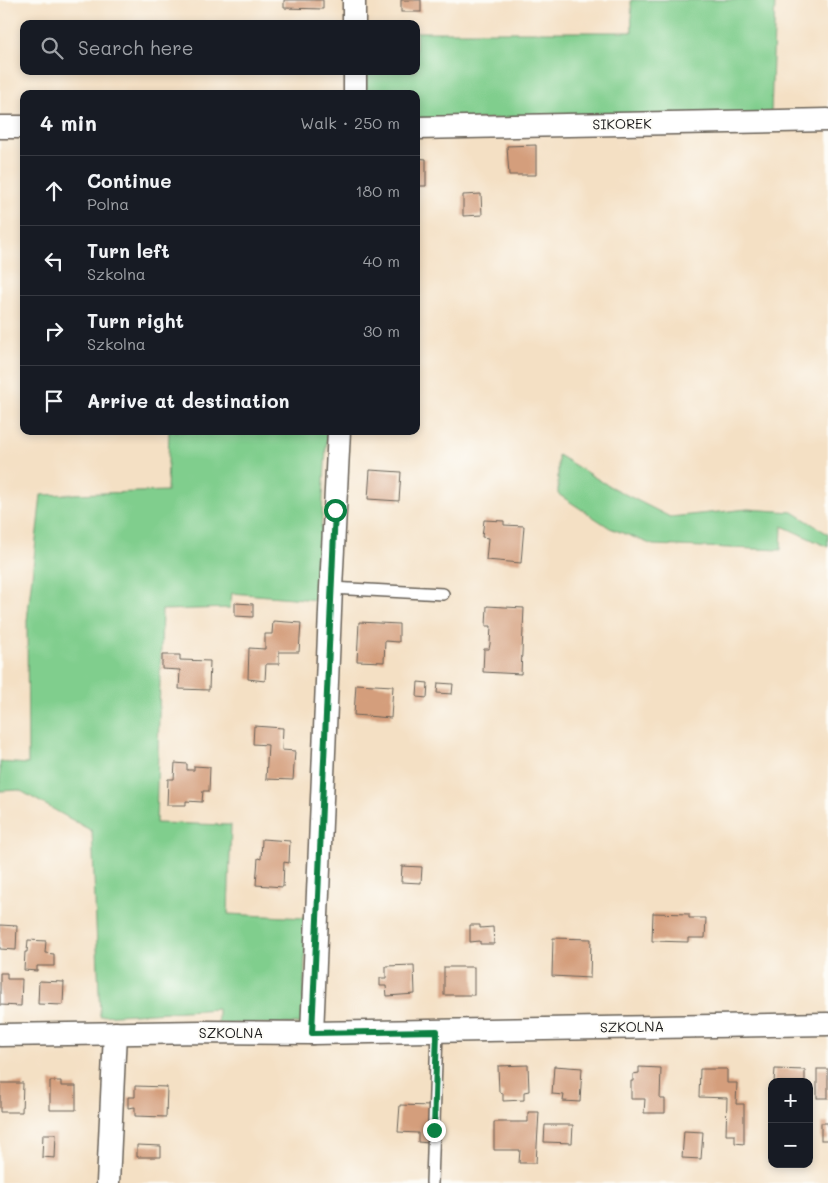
<!DOCTYPE html>
<html lang="en">
<head>
<meta charset="utf-8">
<style>
	:root { --surface:#171b24; --page:#20242c; --text:#f1f3f6; --muted:#9ea1a6; --line:#363941 }
	body { margin:0; font-family:Mali,sans-serif; background:var(--page); color:var(--text) }
	.controls { position:absolute; right:15px; bottom:15px; display:grid; overflow:hidden; border-radius:10px; box-shadow:0 2px 8px #0003 }
	.controls button { width:45px; height:45px; display:grid; place-items:center; padding:0; border:0; border-bottom:1px solid var(--line); background:var(--surface); color:var(--text); font:25px sans-serif }
	.stop { position:absolute; width:15px; height:15px; margin:-11px; border:4px solid #0b8043; border-radius:50%; background:#fff }
	.stop.end { background:#0b8043; border-color:#fff; box-shadow:0 1px 5px #0008 }
	.list { margin:0; padding:0; list-style:none }
	h2 { display:flex; justify-content:space-between; align-items:center; height:65px; margin:0; padding:0 20px; font-size:21px }
	h2 small { font-size:16px; font-weight:400; color:var(--muted) }
	.list li { display:grid; grid-template-columns:32px 1fr auto; gap:15px; align-items:center; box-sizing:border-box; height:70px; padding:0 20px; border-top:1px solid var(--line) }
	.list b { display:block; font-size:19px; white-space:nowrap }
	.list p { margin:0; font-size:16px; white-space:nowrap; color:var(--muted) }
	.list em { font-size:16px; font-style:normal; color:var(--muted) }
	.icon { flex:none; width:28px; height:28px; fill:none; stroke:currentColor; stroke-width:2; stroke-linecap:round; stroke-linejoin:round }
	.map { position:relative; flex:none; width:828px; height:1183px; overflow:hidden }
	.search { position:absolute; background:var(--surface); box-shadow:0 2px 8px #0003; left:20px; top:20px; width:400px; height:55px; display:flex; align-items:center; gap:12px; box-sizing:border-box; padding:0 18px; border-radius:10px; color:var(--muted); font-size:19px }
	.panel { position:absolute; background:var(--surface); box-shadow:0 2px 8px #0003; left:20px; top:90px; width:400px; height:345px; border-radius:10px }
	.map>svg:first-child { display:block }
	.green { fill:#80ce8d; stroke:#4e7554 }
	.building { fill:#d49e7c }
	.lines { fill:none; stroke-linecap:round; stroke-linejoin:round }
	.lane-casing { stroke:#686157; stroke-width:14 }
	.street-casing { stroke:#686157; stroke-width:25 }
	.lane { stroke:#fff; stroke-width:11 }
	.street { stroke:#fff; stroke-width:22 }
	.route { stroke:#0b8043; stroke-width:6 }
	.labels { text-anchor:middle; stroke-width:4; stroke-linejoin:round; paint-order:stroke }
	.street-label { font-size:14px; fill:#1c1c1c; stroke:#fdfcf7 }
</style>
</head>
<body>
<div class="map">
<svg width="828" height="1183" viewBox="0 0 828 1183">
	<rect width="100%" height="100%" fill="#fdfcf7"/>
	<filter id="ink" filterUnits="userSpaceOnUse"><feTurbulence type="fractalNoise" baseFrequency=".02" numOctaves="2"/><feDisplacementMap in="SourceGraphic" scale="10" xChannelSelector="R" yChannelSelector="G"/><feConvolveMatrix kernelMatrix="1 2 1 2 8 2 1 2 1" color-interpolation-filters="sRGB"/></filter>
	<filter id="wash" filterUnits="userSpaceOnUse"><feTurbulence type="fractalNoise" baseFrequency=".0096" numOctaves="4" result="noise"/><feDisplacementMap in="SourceGraphic" scale="20" xChannelSelector="R" yChannelSelector="G"/><feGaussianBlur stdDeviation="1.12" result="paint"/><feColorMatrix in="noise" values="0 0 0 0 0 0 0 0 0 0 0 0 0 0 0 0 0 1.4 0 .05"/><feComposite in="paint" operator="in"/></filter>
	<g filter="url(#wash)">
		<rect width="100%" height="100%" fill="#f4e0c4"/>
		<g class="green">
			<polygon points="631,0 775,0 771,114 416,120 416,94 362,94 363,71 416,71 416,32 632,32"/>
			<polygon points="169,431 327,431 317,600 232,593 230,608 162,610 156,823 231,825 228,914 306,918 303,1024 218,1023 218,1009 100,1016 92,831 19,790 0,791 0,762 28,764 27,621 41,495 167,491"/>
			<polygon points="558,455 609,486 670,517 748,509 793,512 828,534 828,547 782,526 781,550 653,545 610,528 558,494"/>
		</g>
		<g id="blocks">
			<g class="building">
				<polygon points="284,0 323,0 323,9 284,8"/>
				<rect x="401" y="0" width="20" height="12"/>
				<polygon points="536,145 536,175 509,175 507,146"/>
				<polygon points="416,158 426,159 426,186 416,186"/>
				<polygon points="481,194 482,215 463,216 463,195"/>
				<polygon points="370,470 401,472 399,501 368,499"/>
				<polygon points="484,520 504,521 504,525 524,526 521,563 486,560 488,538 482,537"/>
				<polygon points="235,603 253,604 253,617 235,616"/>
				<polygon points="487,606 524,608 521,674 483,672 484,649 489,649 490,644 491,626 486,626"/>
				<polygon points="273,621 301,623 299,652 279,652 279,664 266,664 265,681 248,679 249,648 265,649 265,634 272,634"/>
				<polygon points="359,622 399,624 399,642 385,641 384,662 357,661"/>
				<polygon points="162,655 180,655 180,660 210,661 209,690 179,689 180,670 162,669"/>
				<polygon points="418,682 428,683 427,698 417,697"/>
				<polygon points="438,683 453,684 452,694 437,693"/>
				<polygon points="356,684 393,686 391,718 354,715"/>
				<polygon points="254,726 283,728 282,750 295,751 293,780 266,779 268,745 253,744"/>
				<polygon points="175,763 187,764 187,770 194,770 194,766 210,767 209,791 203,791 202,802 186,801 186,805 167,805 168,779 174,779"/>
				<polygon points="262,839 290,841 289,863 284,862 283,887 256,885 258,858 261,859"/>
				<polygon points="402,866 422,867 421,883 401,882"/>
				<polygon points="653,913 689,914 689,918 706,918 705,938 688,938 688,942 652,941"/>
				<polygon points="0,925 17,926 16,950 0,949"/>
				<polygon points="470,925 480,925 480,928 493,927 494,944 480,944 480,941 470,942"/>
				<polygon points="553,938 591,939 590,978 552,976"/>
				<polygon points="28,940 46,941 45,953 54,954 54,966 37,966 37,971 24,970 25,952 27,952"/>
				<polygon points="414,965 415,994 387,996 386,986 380,986 380,978 386,978 386,966"/>
				<rect x="444" y="967" width="30" height="28"/>
				<polygon points="0,973 7,973 7,979 22,979 21,1006 0,1005"/>
				<polygon points="39,981 64,982 63,1005 38,1004"/>
				<polygon points="528,1065 529,1091 524,1092 524,1100 503,1101 503,1093 499,1092 498,1066"/>
				<polygon points="554,1066 582,1068 580,1102 563,1101 564,1095 552,1094"/>
				<polygon points="639,1067 661,1068 660,1099 665,1099 665,1113 644,1113 645,1099 631,1099 631,1081 633,1081 633,1074 639,1073"/>
				<polygon points="700,1069 727,1069 727,1083 737,1083 736,1104 744,1104 744,1144 735,1143 735,1135 726,1135 727,1098 699,1097"/>
				<polygon points="775,1069 805,1070 805,1082 774,1082"/>
				<rect x="817" y="1069" width="11" height="29"/>
				<polygon points="50,1081 61,1081 61,1086 76,1086 76,1110 50,1110"/>
				<polygon points="0,1083 23,1083 22,1112 0,1112"/>
				<polygon points="135,1086 167,1087 166,1117 135,1116 135,1107 128,1108 128,1097 135,1097"/>
				<polygon points="400,1105 431,1106 429,1143 418,1142 418,1133 398,1132"/>
				<polygon points="528,1112 539,1112 536,1163 519,1163 520,1150 494,1150 494,1122 528,1122"/>
				<rect x="821" y="1123" width="7" height="17"/>
				<polygon points="545,1125 573,1125 572,1143 544,1142"/>
				<polygon points="684,1131 703,1132 701,1159 682,1158"/>
				<polygon points="43,1134 56,1134 55,1158 42,1157"/>
				<polygon points="137,1145 161,1146 161,1157 137,1157"/>
			</g>
		</g>
	</g>
	<g filter="url(#ink)">
		<use href="#blocks" fill-opacity="0" stroke="#686157" stroke-width="1"/>
		<g class="lines">
			<g class="lane-casing">
				<g id="lane">
					<polyline points="331,588 443,594"/>
					<polyline points="432,1183 437,1031"/>
				</g>
			</g>
			<g class="street-casing">
				<g id="street">
					<polyline points="354,0 354,24"/>
					<polyline points="355,71 355,94"/>
					<polyline points="0,127 24,127"/>
					<polyline points="416,128 828,120"/>
					<polyline points="312,1033 331,588 339,431"/>
					<polyline points="0,1035 203,1032 312,1033 828,1024"/>
					<polyline points="108,1183 115,1033"/>
				</g>
			</g>
			<use href="#lane" class="lane"/>
			<use href="#street" class="street"/>
		</g>
	</g>
	<g class="lines" filter="url(#ink)">
		<polyline class="route" points="335,510 312,1033 437,1031 434,1130"/>
	</g>
	<g class="labels">
		<g class="street-label">
			<text transform="translate(622 124) rotate(-1)" y="5">SIKOREK</text>
			<text transform="translate(632 1027) rotate(-1)" y="5">SZKOLNA</text>
			<text x="231" y="1038">SZKOLNA</text>
		</g>
	</g>
</svg>
<div class="controls">
<button>+</button>
<button>−</button>
</div>
<div class="stop" style="left:335px;top:510px"></div>
<div class="stop end" style="left:434px;top:1130px"></div>
<div class="search"><svg class="icon" aria-label="search" viewBox="0 0 24 24"><circle cx="10" cy="10" r="6"/><path d="M15 15l6 6"/></svg>Search here</div>
<section class="panel">
<h2>4 min<small>Walk · 250 m</small></h2>
<ul class="list">
<li><svg class="icon" aria-label="ahead" viewBox="0 0 24 24"><path d="M12 20V5M6 11l6-6 6 6"/></svg><div><b>Continue</b><p>Polna</p></div><em>180 m</em></li>
<li><svg class="icon" aria-label="left" viewBox="0 0 24 24"><path d="M17 20v-9H6M10 6l-5 5 5 5"/></svg><div><b>Turn left</b><p>Szkolna</p></div><em>40 m</em></li>
<li><svg class="icon" aria-label="right" viewBox="0 0 24 24"><path d="M7 20v-9h11M14 6l5 5-5 5"/></svg><div><b>Turn right</b><p>Szkolna</p></div><em>30 m</em></li>
<li><svg class="icon" aria-label="arrive" viewBox="0 0 24 24"><path d="M6 21V4h12l-3 4 3 4H6"/></svg><div><b>Arrive at destination</b></div></li>
</ul>
</section>
</div>
</body>
</html>
